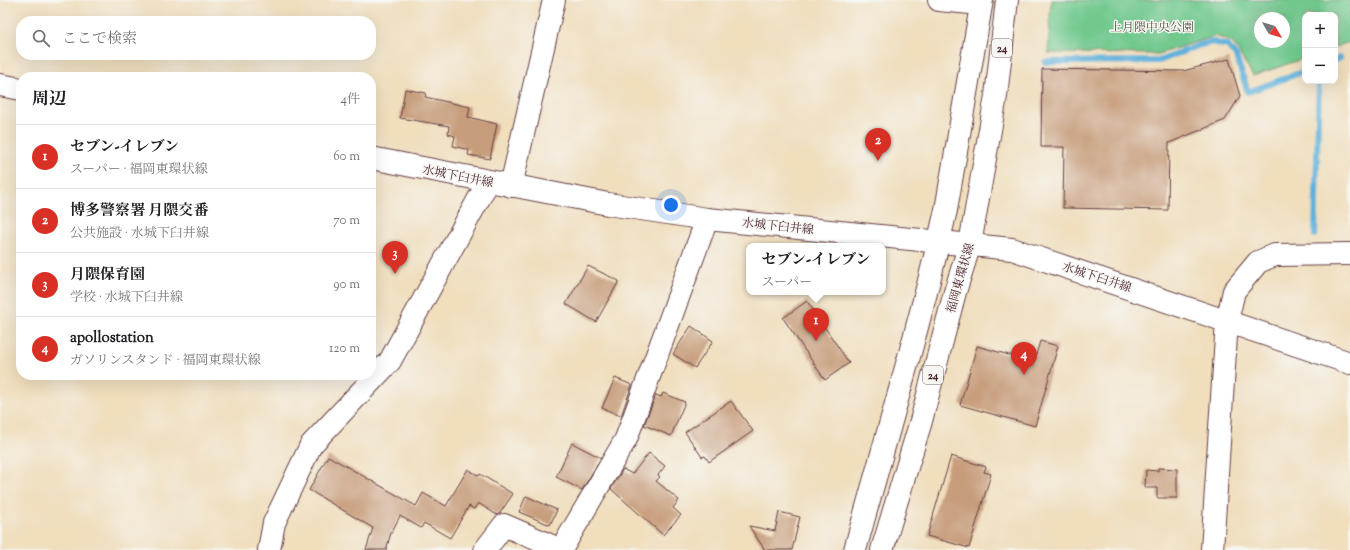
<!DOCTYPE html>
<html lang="ja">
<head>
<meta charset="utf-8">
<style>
	:root { --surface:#fff; --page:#f2f2f2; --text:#202124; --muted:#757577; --line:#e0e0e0; --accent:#d93025 }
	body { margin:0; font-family:"Sorts Mill Goudy","Noto Serif JP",serif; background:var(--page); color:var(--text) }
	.controls { position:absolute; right:12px; top:12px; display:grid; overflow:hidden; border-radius:8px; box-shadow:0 4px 16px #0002 }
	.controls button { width:36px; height:36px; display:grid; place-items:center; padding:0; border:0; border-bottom:1px solid var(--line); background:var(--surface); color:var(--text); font:20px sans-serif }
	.compass { position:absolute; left:1254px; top:12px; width:36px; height:36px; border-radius:50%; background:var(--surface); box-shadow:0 4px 16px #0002; rotate:128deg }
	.you { position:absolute; left:671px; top:205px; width:14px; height:14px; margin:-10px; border:3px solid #fff; border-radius:50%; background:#1a73e8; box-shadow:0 0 0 6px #1a73e833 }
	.badge { display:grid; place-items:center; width:26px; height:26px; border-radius:50%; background:var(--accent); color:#fff; font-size:13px; font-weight:700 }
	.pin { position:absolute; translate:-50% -33px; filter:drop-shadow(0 1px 2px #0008) }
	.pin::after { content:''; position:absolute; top:21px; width:14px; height:12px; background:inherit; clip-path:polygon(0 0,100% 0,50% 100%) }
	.popup { position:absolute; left:746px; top:243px; width:140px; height:52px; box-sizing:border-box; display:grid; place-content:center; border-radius:8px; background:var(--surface); filter:drop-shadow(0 1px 3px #0005); font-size:13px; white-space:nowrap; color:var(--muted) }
	.popup b { font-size:15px; color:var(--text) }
	.popup::after { content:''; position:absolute; left:50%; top:100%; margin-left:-8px; border:8px solid transparent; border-top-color:var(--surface) }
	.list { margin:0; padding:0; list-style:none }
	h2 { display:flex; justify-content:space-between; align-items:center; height:52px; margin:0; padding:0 16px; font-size:17px }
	h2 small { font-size:13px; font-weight:400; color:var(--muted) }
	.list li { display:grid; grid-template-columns:26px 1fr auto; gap:12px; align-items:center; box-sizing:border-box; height:64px; padding:0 16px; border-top:1px solid var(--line) }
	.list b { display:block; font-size:15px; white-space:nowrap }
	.list p { margin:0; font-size:13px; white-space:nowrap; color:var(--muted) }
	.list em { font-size:13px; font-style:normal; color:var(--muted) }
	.icon { flex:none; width:22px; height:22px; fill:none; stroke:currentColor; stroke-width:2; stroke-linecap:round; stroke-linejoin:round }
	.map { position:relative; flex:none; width:1350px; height:550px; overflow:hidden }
	.search { position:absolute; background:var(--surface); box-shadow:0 4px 16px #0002; left:16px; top:16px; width:360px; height:44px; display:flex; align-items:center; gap:10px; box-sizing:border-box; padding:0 14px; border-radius:16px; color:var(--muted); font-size:15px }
	.panel { position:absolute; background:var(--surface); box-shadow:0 4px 16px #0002; left:16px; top:72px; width:360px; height:308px; border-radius:16px }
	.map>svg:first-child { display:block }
	.green { fill:#72c98e; stroke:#5e745c; fill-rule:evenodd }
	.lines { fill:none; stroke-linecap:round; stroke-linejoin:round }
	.stream { stroke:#60b1db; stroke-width:6 }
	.building { fill:#c79d7b }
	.street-casing { stroke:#633c41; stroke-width:24 }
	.secondary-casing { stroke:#633c41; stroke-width:24 }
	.primary-casing { stroke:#633c41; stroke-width:24 }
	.street { stroke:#fff; stroke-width:22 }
	.secondary { stroke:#fff; stroke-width:22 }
	.primary { stroke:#fff; stroke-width:22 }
	.labels { text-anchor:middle; stroke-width:3; stroke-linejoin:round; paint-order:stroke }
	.shield { fill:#f6f6f2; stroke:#7e6067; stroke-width:1 }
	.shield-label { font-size:11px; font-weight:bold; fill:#4a1f2b }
	.park-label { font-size:12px; fill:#565249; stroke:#f6f6f2 }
	.street-label { font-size:12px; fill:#4a1f2b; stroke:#f6f6f2 }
</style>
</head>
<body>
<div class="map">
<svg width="1350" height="550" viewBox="0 0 1350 550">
	<rect width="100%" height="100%" fill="#f6f6f2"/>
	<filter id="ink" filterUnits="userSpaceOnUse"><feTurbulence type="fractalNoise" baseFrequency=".025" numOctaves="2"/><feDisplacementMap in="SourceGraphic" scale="8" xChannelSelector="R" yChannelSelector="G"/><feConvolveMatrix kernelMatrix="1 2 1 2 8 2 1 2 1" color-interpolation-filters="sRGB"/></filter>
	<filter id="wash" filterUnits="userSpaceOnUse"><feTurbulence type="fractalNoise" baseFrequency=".012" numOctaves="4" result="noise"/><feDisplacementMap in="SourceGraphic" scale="16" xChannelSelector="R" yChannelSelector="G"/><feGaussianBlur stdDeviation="0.9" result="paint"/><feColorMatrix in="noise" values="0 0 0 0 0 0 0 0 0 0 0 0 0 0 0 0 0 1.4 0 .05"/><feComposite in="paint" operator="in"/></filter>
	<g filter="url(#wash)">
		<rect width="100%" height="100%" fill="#f0debd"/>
		<path class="green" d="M1051,0H1350V42L1335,47V15H1305V58L1253,76L1233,43L1216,36L1158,54L1048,53ZM1260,18H1284V42H1260Z"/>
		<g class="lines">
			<g class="stream">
				<polyline points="1335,60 1340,58"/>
				<polyline points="1045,62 1159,61 1200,45 1213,42 1228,46 1236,56 1248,92 1305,71"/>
				<polyline points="1315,235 1319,81"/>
			</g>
		</g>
		<g id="blocks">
			<g class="building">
				<polygon points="1229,59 1240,96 1225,120 1169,143 1168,210 1063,208 1064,147 1041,147 1042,69 1183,71"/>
				<polygon points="405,89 426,93 425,97 470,107 468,117 497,124 490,159 468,155 469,150 453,146 455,136 448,134 449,126 400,118"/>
				<polygon points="588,266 619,281 596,322 566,304"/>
				<polygon points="807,301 849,363 825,380 783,318"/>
				<polygon points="691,326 713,341 695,368 673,354"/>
				<polygon points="1040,341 1058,346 1035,426 960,405 977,346 1034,362"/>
				<polygon points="615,378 632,385 621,416 602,408"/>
				<polygon points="663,393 685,402 671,436 644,425 656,395 661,397"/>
				<polygon points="731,401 753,431 709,462 705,456 702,457 685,432"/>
				<polygon points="572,443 601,458 582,490 556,477"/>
				<polygon points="649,453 665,466 658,475 660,477 656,481 679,500 673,508 681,515 663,535 611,489 623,469 632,474"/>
				<polygon points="328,456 416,506 423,493 446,506 468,469 479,476 480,474 513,494 500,513 497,515 478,503 474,509 469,506 450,538 424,523 421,528 400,516 391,533 386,550 366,550 373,528 309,490"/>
				<polygon points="951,456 986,467 984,472 991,474 969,548 927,536"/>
				<polygon points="1158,468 1177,469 1177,498 1157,498 1157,488 1145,488 1146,470 1158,471"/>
				<polygon points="526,496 557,510 550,525 519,512"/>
				<polygon points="779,512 800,517 792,550 765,550 749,526 775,531"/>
			</g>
		</g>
	</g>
	<g filter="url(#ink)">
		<use href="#blocks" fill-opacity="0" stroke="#633c41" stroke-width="1"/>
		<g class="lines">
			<g class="street-casing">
				<g id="street">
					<polyline points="939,0 981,4"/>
					<polyline points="511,186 554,0"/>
					<polyline points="269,550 274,523 311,445 390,361 488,182"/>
					<polyline points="485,550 504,525 561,550 626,439 707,219"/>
					<polyline points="1212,550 1227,321"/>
				</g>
			</g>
			<g class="secondary-casing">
				<g id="secondary">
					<polyline points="0,85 21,89"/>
					<polyline points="371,158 608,204 707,219 1012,249 1350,363"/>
					<polyline points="1227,321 1234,291 1258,262 1275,255 1350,254"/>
				</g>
			</g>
			<g class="primary-casing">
				<g id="primary">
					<path d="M855,550C886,437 920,325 946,210L982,0"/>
					<polyline points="882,550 921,421 955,292 970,244 996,96 1007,0"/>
				</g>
			</g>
			<use href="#street" class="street"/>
			<use href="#secondary" class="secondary"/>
			<use href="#primary" class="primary"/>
		</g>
	</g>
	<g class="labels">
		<g class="shield">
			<rect x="992" y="39" width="20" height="18" rx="3"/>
			<rect x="923" y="366" width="20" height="18" rx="3"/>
		</g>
		<g class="shield-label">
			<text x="1002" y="52">24</text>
			<text x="933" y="379">24</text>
		</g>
		<g class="park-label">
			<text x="1152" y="31">上月隈中央公園</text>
		</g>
		<g class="street-label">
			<text transform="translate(458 176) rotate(11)" y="4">水城下臼井線</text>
			<text transform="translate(778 226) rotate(6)" y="4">水城下臼井線</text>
			<text transform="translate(1097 277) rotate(18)" y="4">水城下臼井線</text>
			<text transform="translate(960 278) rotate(-74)" y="4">福岡東環状線</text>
		</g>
	</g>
</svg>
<div class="controls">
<button>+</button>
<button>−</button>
</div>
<svg class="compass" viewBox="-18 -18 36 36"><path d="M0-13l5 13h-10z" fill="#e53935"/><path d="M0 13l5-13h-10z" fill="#757577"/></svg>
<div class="you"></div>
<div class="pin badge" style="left:816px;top:341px">1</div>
<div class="popup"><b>セブン-イレブン</b>スーパー</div>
<div class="pin badge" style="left:878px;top:161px">2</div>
<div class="pin badge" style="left:395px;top:274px">3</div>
<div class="pin badge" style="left:1024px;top:375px">4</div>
<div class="search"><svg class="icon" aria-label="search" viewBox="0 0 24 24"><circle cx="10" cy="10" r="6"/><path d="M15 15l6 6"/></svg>ここで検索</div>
<section class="panel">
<h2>周辺<small>4件</small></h2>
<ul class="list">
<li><span class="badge">1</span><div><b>セブン-イレブン</b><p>スーパー · 福岡東環状線</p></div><em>60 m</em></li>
<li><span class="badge">2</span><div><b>博多警察署 月隈交番</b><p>公共施設 · 水城下臼井線</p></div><em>70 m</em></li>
<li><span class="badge">3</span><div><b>月隈保育園</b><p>学校 · 水城下臼井線</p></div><em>90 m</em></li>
<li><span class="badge">4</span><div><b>apollostation</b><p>ガソリンスタンド · 福岡東環状線</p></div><em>120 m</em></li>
</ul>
</section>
</div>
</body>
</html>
